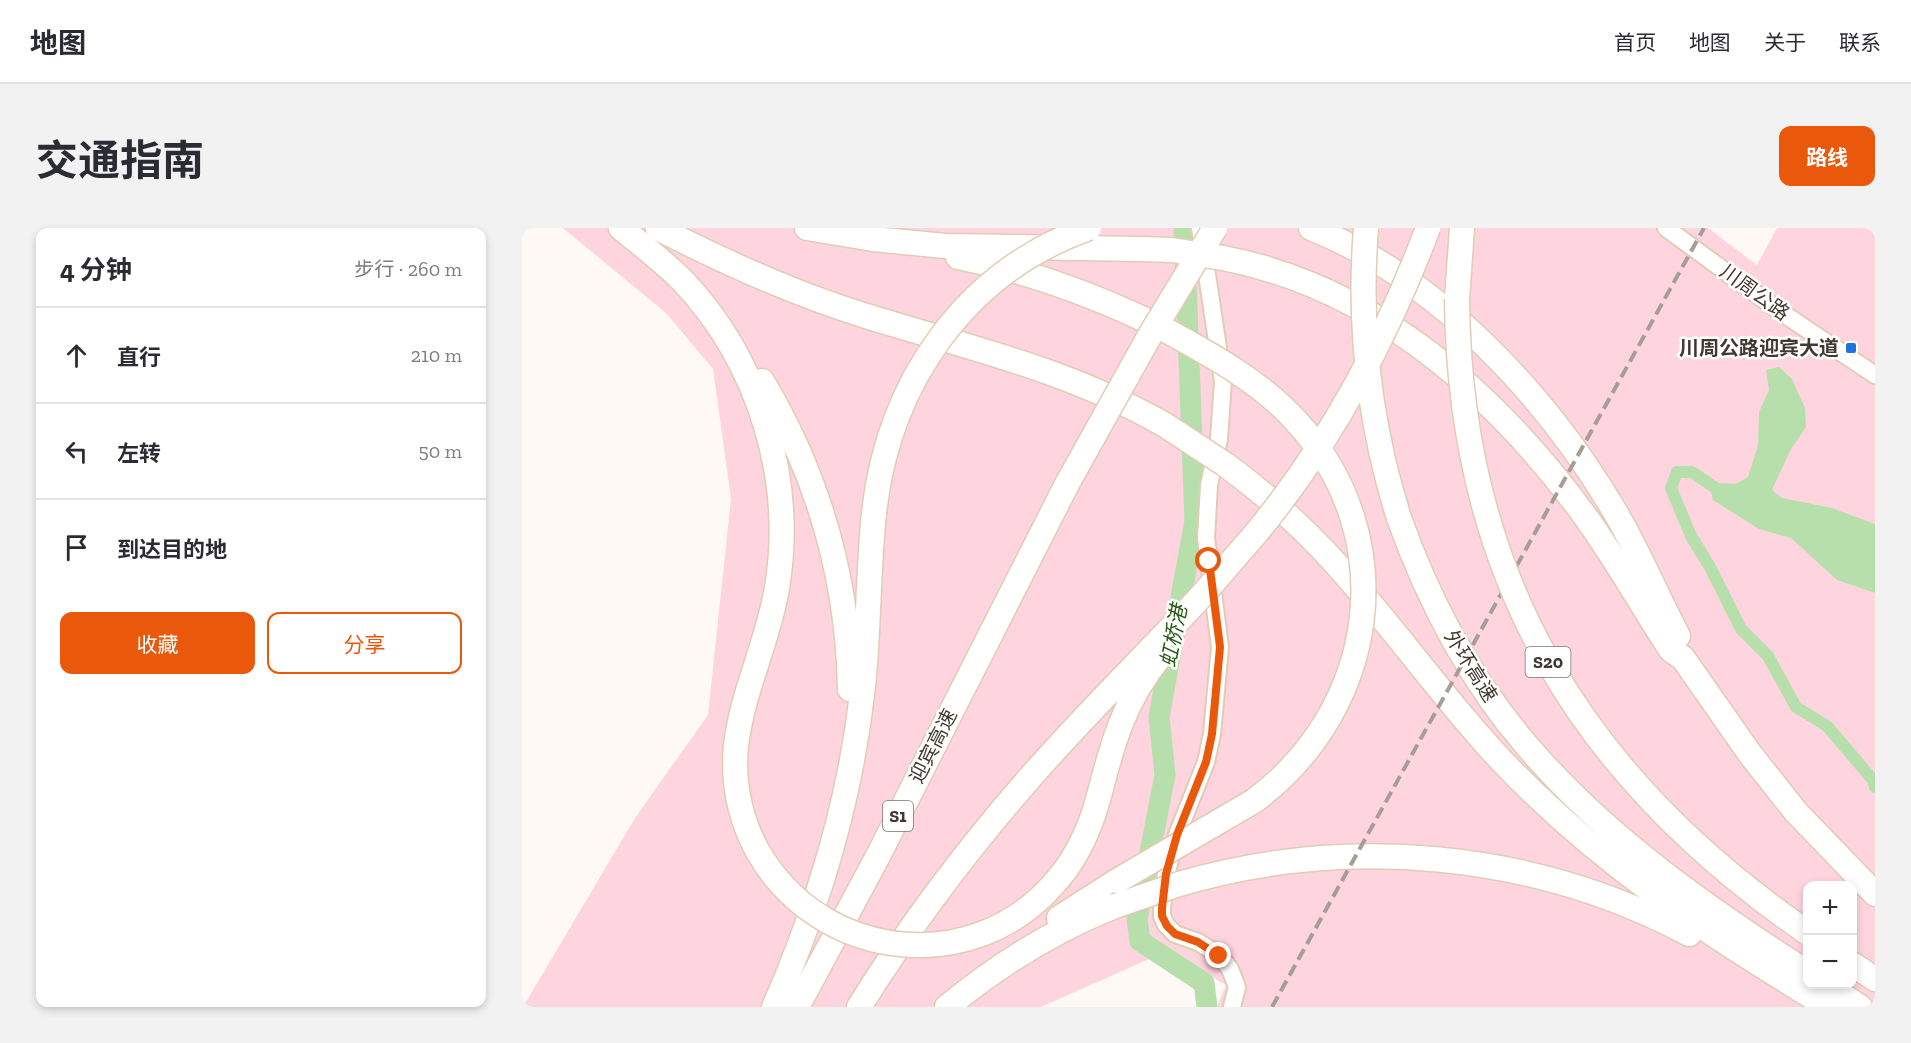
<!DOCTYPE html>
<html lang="zh">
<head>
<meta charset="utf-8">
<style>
	:root { --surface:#fff; --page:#f2f2f3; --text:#2b2b33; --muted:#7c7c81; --line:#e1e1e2; --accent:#ea580c }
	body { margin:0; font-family:"Zilla Slab","Noto Sans SC",serif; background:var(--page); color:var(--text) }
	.controls { position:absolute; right:18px; bottom:18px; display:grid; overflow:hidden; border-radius:12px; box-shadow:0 3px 9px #0003 }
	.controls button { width:54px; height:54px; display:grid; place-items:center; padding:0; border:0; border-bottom:2px solid var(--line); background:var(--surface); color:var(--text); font:30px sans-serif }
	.stop { position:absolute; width:18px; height:18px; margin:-14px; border:4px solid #ea580c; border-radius:50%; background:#fff }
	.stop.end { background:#ea580c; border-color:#fff; box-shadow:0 2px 6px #0008 }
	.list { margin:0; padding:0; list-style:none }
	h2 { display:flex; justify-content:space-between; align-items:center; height:78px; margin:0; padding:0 24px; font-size:26px }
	h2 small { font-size:20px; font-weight:400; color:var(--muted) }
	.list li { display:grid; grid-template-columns:39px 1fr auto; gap:18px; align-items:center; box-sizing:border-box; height:96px; padding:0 24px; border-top:2px solid var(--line) }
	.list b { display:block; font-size:22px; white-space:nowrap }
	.list em { font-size:20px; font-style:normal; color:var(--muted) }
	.actions { display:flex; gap:12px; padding:18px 24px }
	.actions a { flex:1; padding:14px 0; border:2px solid var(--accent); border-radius:12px; text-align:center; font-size:21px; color:var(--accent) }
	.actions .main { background:var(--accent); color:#fff }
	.icon { flex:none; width:33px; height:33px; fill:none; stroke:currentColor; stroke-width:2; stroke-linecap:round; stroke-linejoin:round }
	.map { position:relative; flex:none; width:1353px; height:779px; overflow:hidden; border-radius:12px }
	header { display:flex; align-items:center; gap:36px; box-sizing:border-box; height:84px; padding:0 30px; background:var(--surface); border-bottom:2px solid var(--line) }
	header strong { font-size:28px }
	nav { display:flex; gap:33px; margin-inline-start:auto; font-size:21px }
	.intro { display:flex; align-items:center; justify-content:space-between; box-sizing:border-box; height:144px; padding:0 36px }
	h1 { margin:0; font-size:42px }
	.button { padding:15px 27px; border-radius:12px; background:var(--accent); color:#fff; font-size:21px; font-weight:700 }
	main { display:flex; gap:36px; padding:0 36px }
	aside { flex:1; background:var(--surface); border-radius:12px; box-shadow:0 3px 9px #0003 }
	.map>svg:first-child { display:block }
	.green { fill:#fed4df; fill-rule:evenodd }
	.water { fill:#b7dfac }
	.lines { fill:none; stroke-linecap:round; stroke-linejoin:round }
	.canal { stroke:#b7dfac; stroke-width:12 }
	.river { stroke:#b7dfac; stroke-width:21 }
	.minor-casing { stroke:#e2ccb4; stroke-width:20 }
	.highway-casing { stroke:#e2ccb4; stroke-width:27 }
	.minor { stroke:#fff; stroke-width:16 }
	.highway { stroke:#fff; stroke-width:24 }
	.rail { stroke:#a59e97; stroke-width:4; stroke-dasharray:12 6; stroke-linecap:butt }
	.highway-bridge-casing { stroke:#e2ccb4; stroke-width:27; stroke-linecap:butt }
	.highway-bridge { stroke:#fff; stroke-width:24 }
	.route { stroke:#ea580c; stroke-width:8 }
	.poi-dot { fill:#1d74de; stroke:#fff; stroke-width:2 }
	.labels { text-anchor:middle; stroke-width:5; stroke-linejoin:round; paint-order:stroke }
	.shield { fill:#fff; stroke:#7a746d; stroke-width:1.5 }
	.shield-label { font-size:18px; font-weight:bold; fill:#41382f }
	.street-label { font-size:20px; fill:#41382f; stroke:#fff }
	.poi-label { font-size:20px; font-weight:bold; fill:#41382f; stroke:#fff; text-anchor:end }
	.water-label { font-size:21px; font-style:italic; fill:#275816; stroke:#fff }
</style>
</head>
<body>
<header>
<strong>地图</strong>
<nav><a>首页</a><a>地图</a><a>关于</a><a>联系</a></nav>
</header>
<div class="intro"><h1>交通指南</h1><a class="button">路线</a></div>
<main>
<aside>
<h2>4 分钟<small>步行 · 260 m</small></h2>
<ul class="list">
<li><svg class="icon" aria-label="ahead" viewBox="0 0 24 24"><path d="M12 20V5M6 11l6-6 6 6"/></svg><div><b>直行</b></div><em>210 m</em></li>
<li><svg class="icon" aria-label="left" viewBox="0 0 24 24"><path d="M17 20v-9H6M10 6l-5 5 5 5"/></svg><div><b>左转</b></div><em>50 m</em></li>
<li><svg class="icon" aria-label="arrive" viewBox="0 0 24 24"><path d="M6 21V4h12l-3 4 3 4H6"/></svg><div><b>到达目的地</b></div></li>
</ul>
<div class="actions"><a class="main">收藏</a><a>分享</a></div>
</aside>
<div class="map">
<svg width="1353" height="779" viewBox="0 0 1353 779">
	<rect width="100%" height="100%" fill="#fef9f4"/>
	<path class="green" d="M41,0H1186L1235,37L1255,0H1353V779H695L704,757L645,723L519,779H1L113,590L186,487L209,271L191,141L144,85ZM1286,658H1330V756H1286Z"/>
	<polygon class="water" points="1257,139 1270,151 1283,180 1284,199 1269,221 1250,262 1260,270 1310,280 1353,296 1353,365 1315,352 1269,310 1237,301 1191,272 1189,264 1194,255 1214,256 1226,249 1236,217 1237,184 1247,162 1244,142"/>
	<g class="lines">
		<polyline class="canal" points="1192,259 1170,244 1155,244 1149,260 1169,308 1188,339 1219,401 1246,428 1274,479 1305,498 1351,552 1353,559"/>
		<polyline class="river" points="662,0 673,293 637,489 643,547 615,691 618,713 682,755 685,779"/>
		<g class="minor-casing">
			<g id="minor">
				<polyline points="678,0 701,153 697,211 687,257 684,310 698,419 690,506 684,534 655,607 644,646 640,680 640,688 644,697 653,706 676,714 697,727 708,741 715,759 710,779"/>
				<polyline points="1144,0 1256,82 1353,147"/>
			</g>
		</g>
		<g class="highway-casing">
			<g id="highway">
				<path d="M99,0C120,17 142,34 161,53C237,134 273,250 255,360C246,414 220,464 214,518"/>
				<path d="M136,0C202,34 270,65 341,87C447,120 545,141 643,197"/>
				<polyline points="285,0 351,11 423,18 620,21"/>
				<path d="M789,0C916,51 1023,166 1092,282C1116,322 1134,366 1156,408"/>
				<path d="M436,29C507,43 575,68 640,100"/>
				<path d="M701,30C853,59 974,166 1063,288C1094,331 1120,378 1149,422L1161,430L1228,526L1274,584L1353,666"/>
				<polyline points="935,71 940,0"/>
				<path d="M240,153C296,247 326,352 328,461"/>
				<path d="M704,237C739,263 772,291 802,323C865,389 916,465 978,531C1076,635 1186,706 1307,779"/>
				<path d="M877,290C907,374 948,452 1006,519C1084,610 1186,681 1286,745"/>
				<polyline points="697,348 735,304"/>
				<path d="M577,568C590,517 602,473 636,431"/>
				<path d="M657,656C825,607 1011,623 1167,706"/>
				<polyline points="537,690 595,653"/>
				<polyline points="1330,736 1353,751"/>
				<polyline points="1303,756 1338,779"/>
				<path d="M252,779C297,677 329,570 341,458C347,401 346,342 352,285"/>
				<polyline points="275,779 356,628 545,256"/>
				<path d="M337,779C387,699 444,623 506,552C559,491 617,434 673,375"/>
				<path d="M425,779C476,737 532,702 593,678"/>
			</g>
		</g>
		<use href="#minor" class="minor"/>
		<use href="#highway" class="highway"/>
		<polyline class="rail" points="750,779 1182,0"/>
		<g class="highway-bridge-casing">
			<g id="highway-bridge">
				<path d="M844,0C836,100 847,195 877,290"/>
				<polyline points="620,21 650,22 701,30"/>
				<path d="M935,71C937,349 1059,549 1286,705"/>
				<polyline points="643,197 704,237"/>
				<polyline points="545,256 627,109 693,0"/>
				<path d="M352,285C366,156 442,44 567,0"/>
				<path d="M735,304C809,214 865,109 906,0"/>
				<polyline points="673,375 697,348"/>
				<path d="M214,518C210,559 220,601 243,635C308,732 449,747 529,659C554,633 568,602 577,568"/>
				<path d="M595,653L732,573C856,481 881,309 774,193C738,153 686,125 640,100"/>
				<polyline points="593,678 657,656"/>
			</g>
		</g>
		<use href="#highway-bridge" class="highway-bridge"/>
	</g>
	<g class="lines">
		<polyline class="route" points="687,333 698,419 690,506 684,534 655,607 644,646 640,680 640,688 645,698 653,706 676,714 697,728"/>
	</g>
	<rect class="poi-dot" x="1323" y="114" width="12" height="12" rx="3"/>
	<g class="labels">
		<g class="shield">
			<rect x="1003.5" y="419" width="45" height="30" rx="4.5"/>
			<rect x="361" y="573" width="30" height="30" rx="4.5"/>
		</g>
		<g class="shield-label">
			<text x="1026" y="440">S20</text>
			<text x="376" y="594">S1</text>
		</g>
		<g class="street-label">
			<text transform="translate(1233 64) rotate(36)" y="7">川周公路</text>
			<text transform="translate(949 438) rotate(58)" y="7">外环高速</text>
			<text transform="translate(411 518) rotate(-63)" y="7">迎宾高速</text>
		</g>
		<g class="poi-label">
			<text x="1317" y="127">川周公路迎宾大道</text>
		</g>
		<g class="water-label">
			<text transform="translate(652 408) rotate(-79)" y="7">虹桥港</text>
		</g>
	</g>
</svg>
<div class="controls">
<button>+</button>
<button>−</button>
</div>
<div class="stop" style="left:687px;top:333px"></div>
<div class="stop end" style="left:697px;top:728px"></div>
</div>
</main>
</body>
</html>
